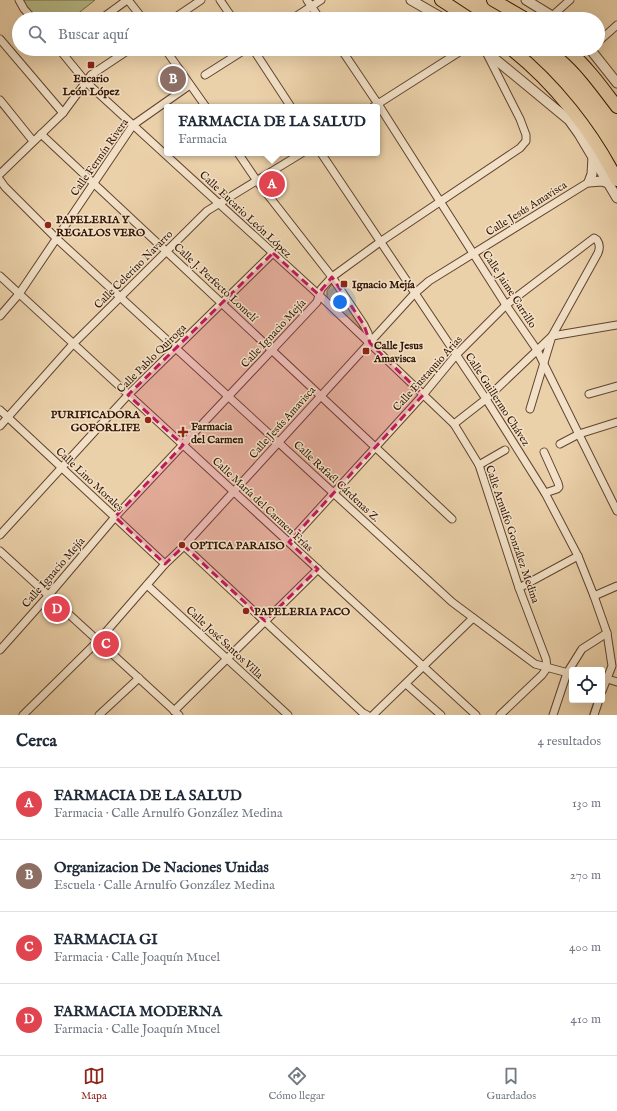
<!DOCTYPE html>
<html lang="es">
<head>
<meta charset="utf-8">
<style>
	:root { --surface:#fff; --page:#f6f6f7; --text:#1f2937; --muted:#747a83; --line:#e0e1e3; --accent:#8f2418 }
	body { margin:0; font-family:"IM FELL English",serif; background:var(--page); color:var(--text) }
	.controls { position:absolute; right:12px; bottom:12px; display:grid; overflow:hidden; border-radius:4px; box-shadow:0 4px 16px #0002 }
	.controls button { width:36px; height:36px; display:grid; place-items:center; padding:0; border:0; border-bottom:1px solid var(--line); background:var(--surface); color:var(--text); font:20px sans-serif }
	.you { position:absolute; left:340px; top:302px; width:14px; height:14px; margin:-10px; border:3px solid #fff; border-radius:50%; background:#1a73e8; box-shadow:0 0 0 6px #1a73e833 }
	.badge { display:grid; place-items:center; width:26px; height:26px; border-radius:50%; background:var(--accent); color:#fff; font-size:13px; font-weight:700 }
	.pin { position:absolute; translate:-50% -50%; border:2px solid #fff; box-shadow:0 1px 4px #0006 }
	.popup { position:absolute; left:164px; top:104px; width:216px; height:52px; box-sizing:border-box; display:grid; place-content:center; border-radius:4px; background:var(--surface); filter:drop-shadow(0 1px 3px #0005); font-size:13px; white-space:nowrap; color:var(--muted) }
	.popup b { font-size:15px; color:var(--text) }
	.popup::after { content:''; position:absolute; left:50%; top:100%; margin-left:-8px; border:8px solid transparent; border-top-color:var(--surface) }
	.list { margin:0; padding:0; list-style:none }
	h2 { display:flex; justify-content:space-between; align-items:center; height:52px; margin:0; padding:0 16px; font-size:17px }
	h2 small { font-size:13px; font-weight:400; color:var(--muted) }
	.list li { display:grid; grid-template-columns:26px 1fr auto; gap:12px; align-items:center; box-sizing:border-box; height:72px; padding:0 16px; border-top:1px solid var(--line) }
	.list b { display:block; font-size:15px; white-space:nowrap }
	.list p { margin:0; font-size:13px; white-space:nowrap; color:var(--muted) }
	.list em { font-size:13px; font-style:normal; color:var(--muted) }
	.icon { flex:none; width:22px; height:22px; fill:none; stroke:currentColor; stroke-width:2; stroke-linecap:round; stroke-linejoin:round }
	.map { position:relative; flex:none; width:617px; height:715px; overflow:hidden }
	.search { position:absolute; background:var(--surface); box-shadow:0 4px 16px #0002; left:12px; right:12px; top:12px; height:44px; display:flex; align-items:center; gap:10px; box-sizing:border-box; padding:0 14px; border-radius:22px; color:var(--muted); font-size:15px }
	.sheet { height:340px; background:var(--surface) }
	nav { display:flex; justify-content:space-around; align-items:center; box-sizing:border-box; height:56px; border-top:1px solid var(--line); background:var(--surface); font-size:11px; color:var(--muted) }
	nav a { display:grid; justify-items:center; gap:2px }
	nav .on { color:var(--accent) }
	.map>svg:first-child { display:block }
	.green { fill:#b7bc88; stroke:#756846 }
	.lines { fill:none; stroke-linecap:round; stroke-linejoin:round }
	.stream { stroke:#70766b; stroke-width:2 }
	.minor-casing { stroke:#61442d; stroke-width:9 }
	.tertiary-casing { stroke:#61442d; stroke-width:11 }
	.trunk-casing { stroke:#331503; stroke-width:14 }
	.minor { stroke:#f2e1c8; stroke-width:7 }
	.tertiary { stroke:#f2e1c8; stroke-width:9 }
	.trunk { stroke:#ebd1aa; stroke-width:12 }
	.marked { fill:#c2185b; fill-opacity:0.2; stroke:#c2185b; stroke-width:3; stroke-dasharray:8 5; stroke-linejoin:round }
	.poi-dot { fill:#8f2418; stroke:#f2e1c8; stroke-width:1.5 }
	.labels { text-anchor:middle; stroke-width:3; stroke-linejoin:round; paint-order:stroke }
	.poi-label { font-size:11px; font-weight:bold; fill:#331503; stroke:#f2e1c8; text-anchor:start }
	.street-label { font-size:11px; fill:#331503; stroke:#f2e1c8 }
</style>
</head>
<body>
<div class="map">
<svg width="617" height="715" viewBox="0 0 617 715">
	<rect width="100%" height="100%" fill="#ebd1aa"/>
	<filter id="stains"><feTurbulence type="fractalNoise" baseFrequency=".005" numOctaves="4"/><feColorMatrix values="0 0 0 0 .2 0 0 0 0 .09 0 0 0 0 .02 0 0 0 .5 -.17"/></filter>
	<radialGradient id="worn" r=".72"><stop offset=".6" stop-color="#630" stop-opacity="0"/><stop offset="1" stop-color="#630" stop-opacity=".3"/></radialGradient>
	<g class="green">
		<polygon points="18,0 95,0 71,19 30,19"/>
		<polygon points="332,284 360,324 360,330 327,299 327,291"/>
	</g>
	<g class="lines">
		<polyline class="stream" points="590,715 595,700"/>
		<g class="minor-casing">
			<g id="minor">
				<polyline points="19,0 24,9 33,19"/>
				<polyline points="128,0 143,19"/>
				<polyline points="220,0 233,19"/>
				<polyline points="307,0 320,19"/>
				<polyline points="552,16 570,0"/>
				<polyline points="101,19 127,0"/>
				<polyline points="173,19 201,0"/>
				<polyline points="292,19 321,0"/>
				<polyline points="0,39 63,113"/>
				<polyline points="598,42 617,25"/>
				<polyline points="59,49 86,82 319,295 454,424 479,465 519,588 546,659 547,668 542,675 500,715"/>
				<polyline points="165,49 206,107"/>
				<polyline points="253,49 291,107"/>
				<polyline points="341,49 378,104 506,305 537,350 617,511"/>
				<polyline points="205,75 246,49"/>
				<polyline points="0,100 33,141"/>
				<polyline points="373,107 464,49"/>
				<polyline points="41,134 452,519"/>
				<polyline points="238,153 257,181 332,277 364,325 368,333 370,342"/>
				<polyline points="321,153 486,399 545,493 578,556 594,596 607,633 612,666 602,691"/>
				<polyline points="0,174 63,113 91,75 130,49"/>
				<polyline points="0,180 5,187 57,239 452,602 535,664 572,674"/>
				<polyline points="0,276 476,715"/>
				<polyline points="0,316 19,294 133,125 190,85"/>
				<polyline points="589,394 617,386"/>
				<polyline points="0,410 165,564"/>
				<polyline points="454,424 486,399 552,336 617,325"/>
				<polyline points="0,426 73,344 207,211 302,153"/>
				<polyline points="560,444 579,434 617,422"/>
				<polyline points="544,452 558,483 559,487 557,489 545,493"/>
				<polyline points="479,465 505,450"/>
				<polyline points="0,535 128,395 273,253"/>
				<path d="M289,542L423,395L456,355L506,305L594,238L597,240C600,244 600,248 598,253L552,336L530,409"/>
				<polyline points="184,546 363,713 367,715"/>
				<polyline points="0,551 179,715"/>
				<polyline points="147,585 288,715"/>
				<polyline points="519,588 578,556"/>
				<polyline points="594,596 617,586"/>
				<polyline points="0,650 48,596 115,517 317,302 321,289 332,277 380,242 520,148 526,141 526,135 520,119 487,54"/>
				<polyline points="604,678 617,682"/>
				<polyline points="406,684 441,715"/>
				<polyline points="174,711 318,569"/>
				<polyline points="23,715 98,641 165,564 184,546 414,294 429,281 589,182"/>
				<polyline points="99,715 139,678"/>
				<polyline points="373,715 473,618"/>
				<polyline points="553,715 567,673 582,649 607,633"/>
				<polyline points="594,715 599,700"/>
			</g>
		</g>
		<g class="tertiary-casing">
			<g id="tertiary">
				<polyline points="411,0 444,19"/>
				<polyline points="526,0 557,19"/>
				<polyline points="483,49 569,120 579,134 617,198"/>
				<polyline points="590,49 617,83"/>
				<polyline points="593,157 592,174 589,182 602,181 608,183"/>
			</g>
		</g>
		<g class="trunk-casing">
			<g id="trunk">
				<polyline points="441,0 470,19"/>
				<polyline points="493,0 526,19"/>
				<path d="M511,49C554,83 592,131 617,180"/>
				<path d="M567,49C586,65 602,87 617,107"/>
			</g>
		</g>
		<use href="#minor" class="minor"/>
		<use href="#tertiary" class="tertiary"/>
		<use href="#trunk" class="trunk"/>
	</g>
	<path class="marked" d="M273,253L318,294L332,277L364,325L370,343L423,395L289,542L318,569L265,621L184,546L165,564L115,517L183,445L128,395Z"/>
	<g class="poi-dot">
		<rect x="87" y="61" width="8" height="8" rx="2"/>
		<circle cx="48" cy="225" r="4"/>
		<rect x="340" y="280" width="8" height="8" rx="2"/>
		<rect x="362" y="347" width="8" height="8" rx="2"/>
		<circle cx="148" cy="420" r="4"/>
		<path d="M181 426h4v4h4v4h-4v4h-4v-4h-4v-4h4z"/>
		<circle cx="182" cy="545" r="4"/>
		<circle cx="246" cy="611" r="4"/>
	</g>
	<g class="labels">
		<g class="poi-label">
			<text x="91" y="82" text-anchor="middle">Eucario<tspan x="91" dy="13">León López</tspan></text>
			<text x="56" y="223">PAPELERIA Y<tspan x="56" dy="13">REGALOS VERO</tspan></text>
			<text x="352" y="288">Ignacio Mejía</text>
			<text x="374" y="349">Calle Jesus<tspan x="374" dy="13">Amavisca</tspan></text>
			<text x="140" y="418" text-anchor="end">PURIFICADORA<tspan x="140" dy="13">GOFORLIFE</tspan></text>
			<text x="191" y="430">Farmacia<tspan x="191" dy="13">del Carmen</tspan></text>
			<text x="190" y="549">OPTICA PARAISO</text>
			<text x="254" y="615">PAPELERIA PACO</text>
		</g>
		<g class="street-label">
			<text transform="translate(99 157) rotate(-55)" y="4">Calle Fermín Rivera</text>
			<text transform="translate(526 208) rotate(-32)" y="4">Calle Jesús Amavisca</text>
			<text transform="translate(246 214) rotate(43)" y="4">Calle Eucario León López</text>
			<text transform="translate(133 269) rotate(-45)" y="4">Calle Celerino Navarro</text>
			<text transform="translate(216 282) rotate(43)" y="4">Calle J. Perfecto Lomelí</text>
			<text transform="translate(510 289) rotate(57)" y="4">Calle Jaime Carrillo</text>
			<text transform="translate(273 333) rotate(-47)" y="4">Calle Ignacio Mejía</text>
			<text transform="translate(151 358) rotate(-45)" y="4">Calle Pablo Quiroga</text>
			<text transform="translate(427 373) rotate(-48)" y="4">Calle Eustaquio Arias</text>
			<text transform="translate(498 399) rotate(57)" y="4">Calle Guillermo Chávez</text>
			<text transform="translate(282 422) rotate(-48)" y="4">Calle Jesús Amavisca</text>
			<text transform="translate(90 479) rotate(43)" y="4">Calle Lino Morales</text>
			<text transform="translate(337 481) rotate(43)" y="4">Calle Rafaél Cárdenas Z.</text>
			<text transform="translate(263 504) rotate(43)" y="4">Calle María del Carmen Frías</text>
			<text transform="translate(513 534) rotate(71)" y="4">Calle Arnulfo González Medina</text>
			<text transform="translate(53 572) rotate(-49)" y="4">Calle Ignacio Mejía</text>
			<text transform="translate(225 642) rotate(43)" y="4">Calle José Santos Villa</text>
		</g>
	</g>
	<rect width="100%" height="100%" filter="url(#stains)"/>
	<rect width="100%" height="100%" fill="url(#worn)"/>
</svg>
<div class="controls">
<button><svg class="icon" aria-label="locate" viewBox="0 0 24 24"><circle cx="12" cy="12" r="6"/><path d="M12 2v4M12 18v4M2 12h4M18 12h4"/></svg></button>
</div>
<div class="you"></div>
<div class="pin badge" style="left:272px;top:184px;background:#e0444e">A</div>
<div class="popup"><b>FARMACIA DE LA SALUD</b>Farmacia</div>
<div class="pin badge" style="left:173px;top:79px;background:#8d6e63">B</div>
<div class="pin badge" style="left:106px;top:644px;background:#e0444e">C</div>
<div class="pin badge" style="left:57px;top:609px;background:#e0444e">D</div>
<div class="search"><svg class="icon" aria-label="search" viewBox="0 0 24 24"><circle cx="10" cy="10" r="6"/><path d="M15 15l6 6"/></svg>Buscar aquí</div>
</div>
<section class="sheet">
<h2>Cerca<small>4 resultados</small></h2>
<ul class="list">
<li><span class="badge" style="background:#e0444e">A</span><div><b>FARMACIA DE LA SALUD</b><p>Farmacia · Calle Arnulfo González Medina</p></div><em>130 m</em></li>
<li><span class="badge" style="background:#8d6e63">B</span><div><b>Organizacion De Naciones Unidas</b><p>Escuela · Calle Arnulfo González Medina</p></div><em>270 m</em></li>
<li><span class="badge" style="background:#e0444e">C</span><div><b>FARMACIA GI</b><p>Farmacia · Calle Joaquín Mucel</p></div><em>400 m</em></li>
<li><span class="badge" style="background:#e0444e">D</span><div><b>FARMACIA MODERNA</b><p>Farmacia · Calle Joaquín Mucel</p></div><em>410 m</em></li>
</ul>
</section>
<nav>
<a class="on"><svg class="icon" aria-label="map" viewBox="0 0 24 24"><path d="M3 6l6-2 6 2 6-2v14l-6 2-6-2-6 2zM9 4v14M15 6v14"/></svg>Mapa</a>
<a><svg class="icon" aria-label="directions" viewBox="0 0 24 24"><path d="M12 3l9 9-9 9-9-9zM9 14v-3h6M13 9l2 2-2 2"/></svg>Cómo llegar</a>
<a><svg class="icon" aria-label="saved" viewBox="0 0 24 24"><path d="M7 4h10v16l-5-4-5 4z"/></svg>Guardados</a>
</nav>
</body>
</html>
